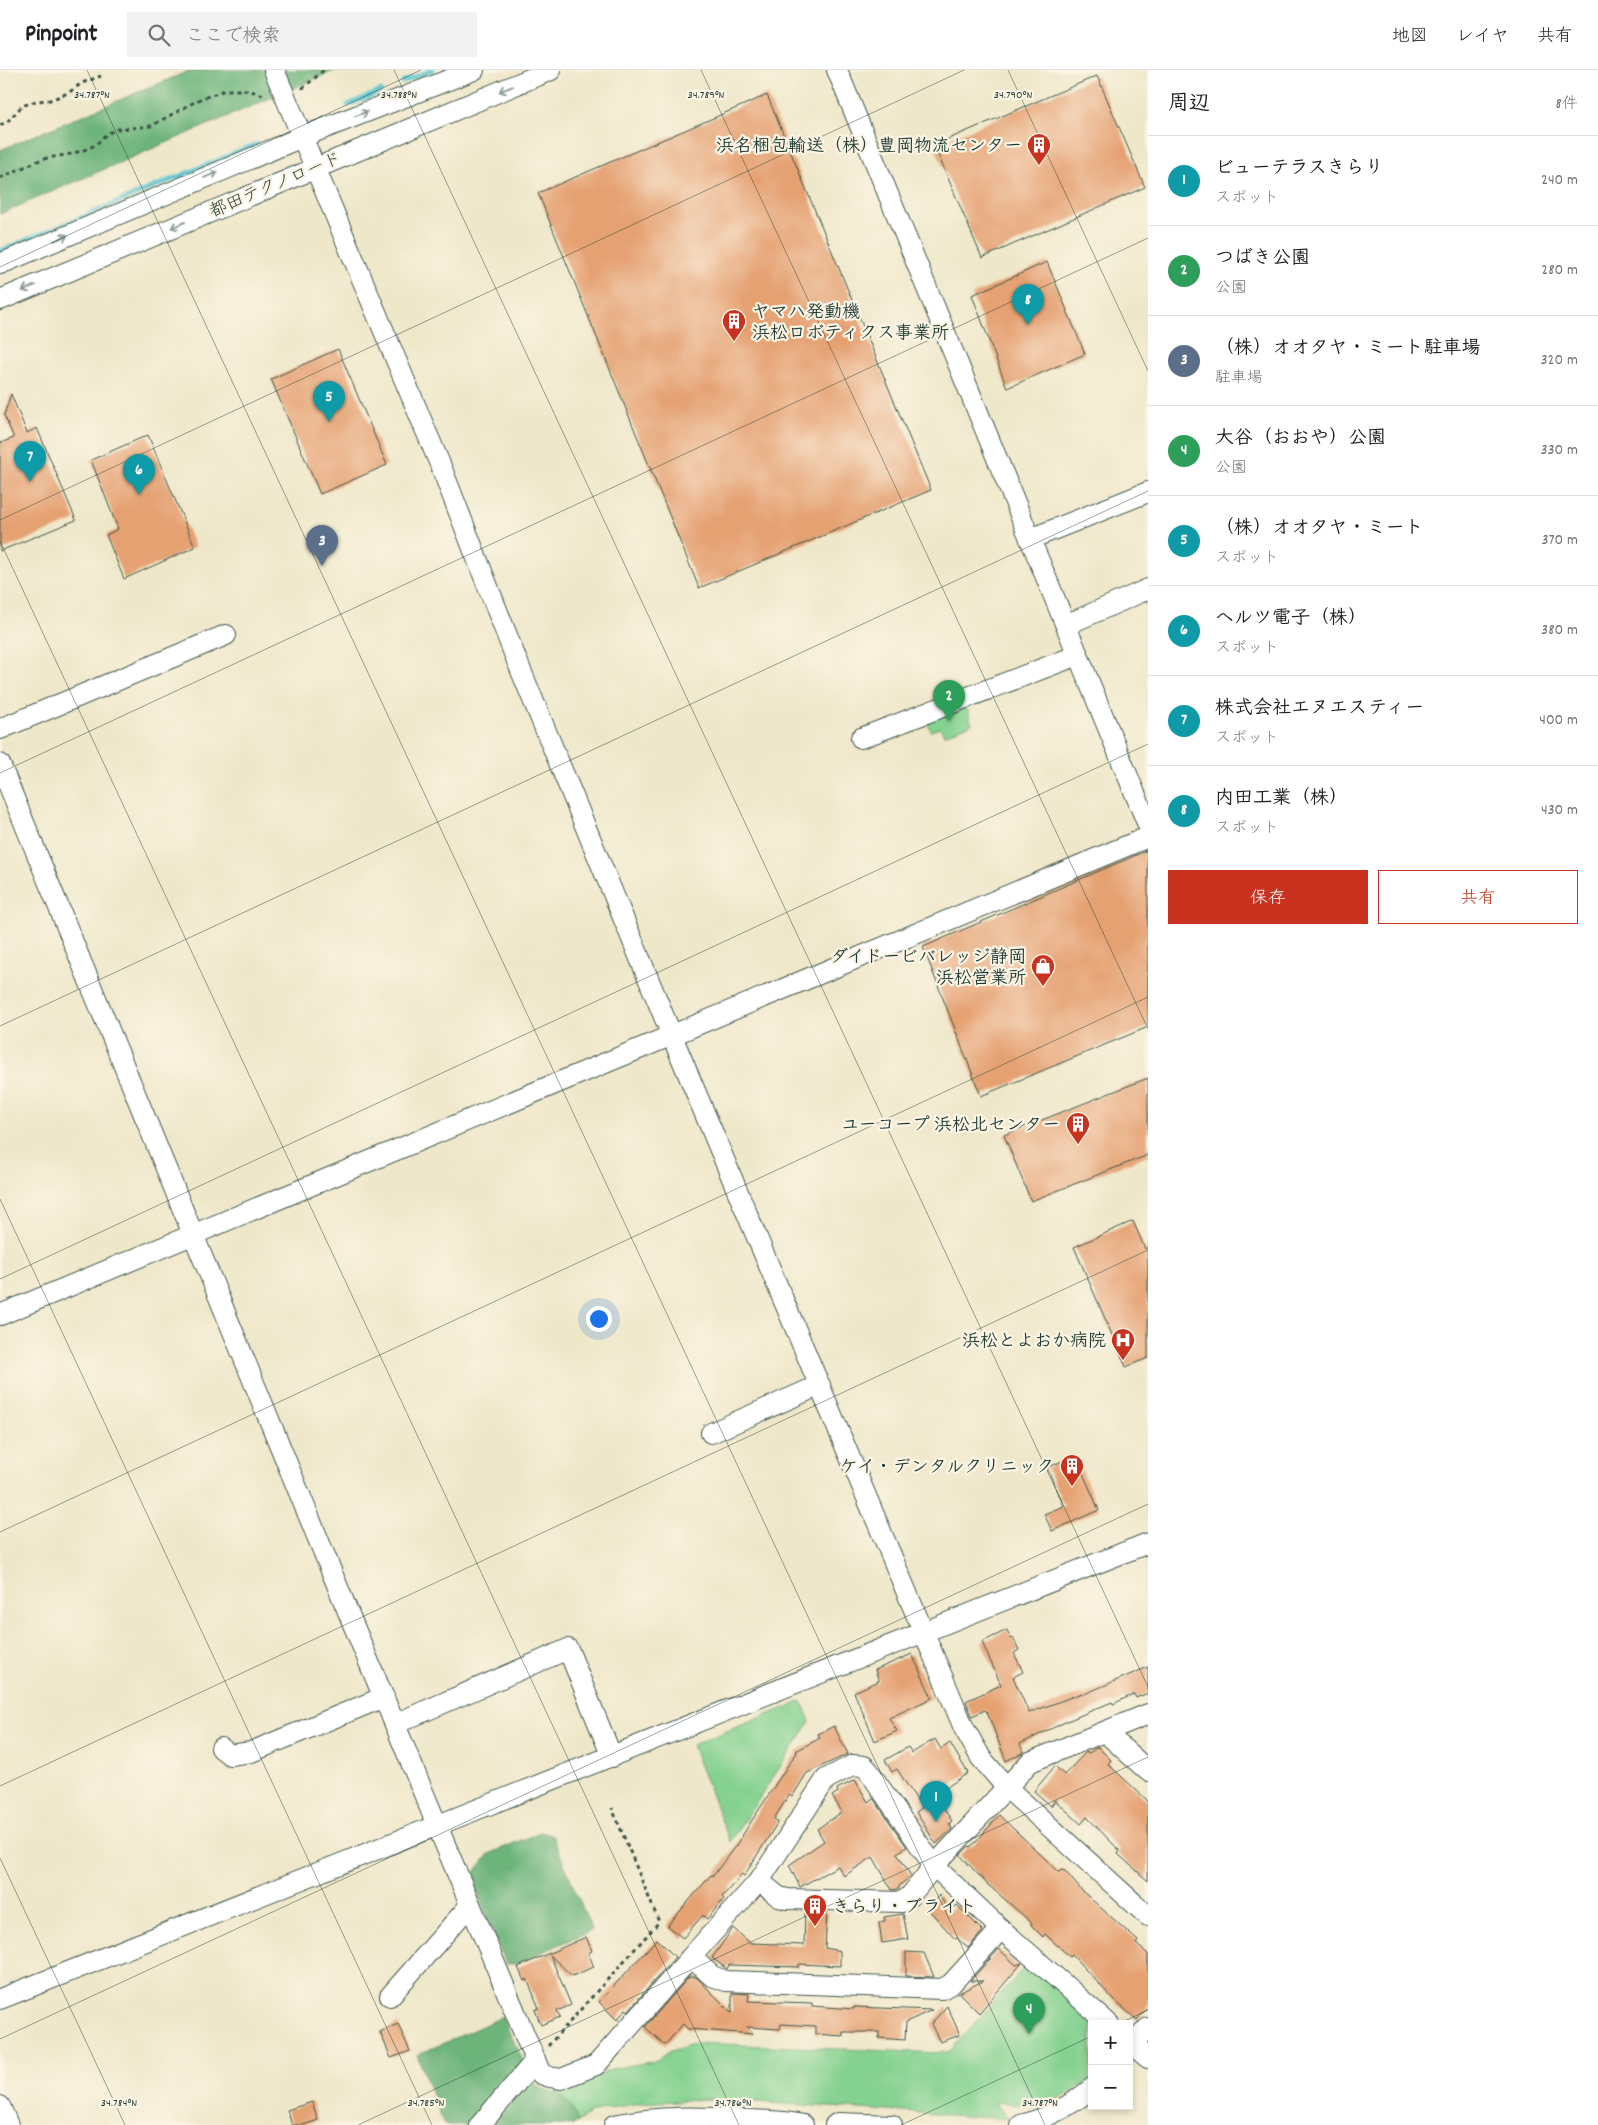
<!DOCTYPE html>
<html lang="ja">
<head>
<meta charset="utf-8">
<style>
	:root { --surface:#fff; --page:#f2f2f2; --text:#202124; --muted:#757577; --line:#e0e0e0; --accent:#c8321e }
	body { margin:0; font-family:Dekko,"Klee One",sans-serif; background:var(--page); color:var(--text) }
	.controls { position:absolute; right:15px; bottom:15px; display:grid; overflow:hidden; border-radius:0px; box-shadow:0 2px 8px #0003 }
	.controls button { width:45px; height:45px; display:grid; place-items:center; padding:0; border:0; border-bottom:1px solid var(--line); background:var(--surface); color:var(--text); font:25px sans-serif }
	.you { position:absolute; left:598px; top:1248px; width:18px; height:18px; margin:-12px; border:4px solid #fff; border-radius:50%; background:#1a73e8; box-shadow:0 0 0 8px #1a73e833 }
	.badge { display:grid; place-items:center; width:32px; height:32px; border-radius:50%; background:var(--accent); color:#fff; font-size:16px; font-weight:700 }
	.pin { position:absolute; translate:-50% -41px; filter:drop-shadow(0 1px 2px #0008) }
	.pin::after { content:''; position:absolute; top:26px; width:18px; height:15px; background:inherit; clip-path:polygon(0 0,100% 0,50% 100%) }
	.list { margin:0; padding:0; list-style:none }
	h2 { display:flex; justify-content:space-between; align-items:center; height:65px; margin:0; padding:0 20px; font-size:21px }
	h2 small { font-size:16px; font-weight:400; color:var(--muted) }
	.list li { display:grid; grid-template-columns:32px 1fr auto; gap:15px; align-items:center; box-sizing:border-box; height:90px; padding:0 20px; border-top:1px solid var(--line) }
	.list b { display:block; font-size:19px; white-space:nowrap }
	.list p { margin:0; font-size:16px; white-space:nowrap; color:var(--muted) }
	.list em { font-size:16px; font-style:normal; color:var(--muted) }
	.actions { display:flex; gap:10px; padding:15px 20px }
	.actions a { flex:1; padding:11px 0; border:1px solid var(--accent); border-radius:0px; text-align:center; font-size:18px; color:var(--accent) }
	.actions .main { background:var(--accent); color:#fff }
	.icon { flex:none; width:28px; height:28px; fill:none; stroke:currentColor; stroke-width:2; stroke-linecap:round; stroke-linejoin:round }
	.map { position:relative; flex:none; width:1148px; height:2055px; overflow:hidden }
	header { display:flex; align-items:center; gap:30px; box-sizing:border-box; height:70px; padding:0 25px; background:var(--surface); border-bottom:1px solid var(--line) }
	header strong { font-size:24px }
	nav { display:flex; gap:28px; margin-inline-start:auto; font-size:18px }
	.search { width:350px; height:45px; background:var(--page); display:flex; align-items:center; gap:12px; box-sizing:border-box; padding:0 18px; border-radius:0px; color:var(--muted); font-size:19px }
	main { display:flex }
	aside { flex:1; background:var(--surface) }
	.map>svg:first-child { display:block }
	.green { fill:#85d290; stroke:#528862 }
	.forest { fill:#6cb47a; stroke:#467857 }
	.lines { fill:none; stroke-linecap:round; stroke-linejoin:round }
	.stream { stroke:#57c3d0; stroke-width:5 }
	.building { fill:#e5a172 }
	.minor-casing { stroke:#3e564a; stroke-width:22 }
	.path { stroke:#3e564a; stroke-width:3; stroke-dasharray:4 4; stroke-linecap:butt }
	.minor { stroke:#fff; stroke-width:20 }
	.oneway { stroke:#8f9e9a }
	.ticks { fill:none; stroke:#1f3d34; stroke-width:1; stroke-opacity:0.45 }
	.labels { text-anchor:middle; stroke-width:4.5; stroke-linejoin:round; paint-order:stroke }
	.poi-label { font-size:18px; font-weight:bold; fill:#1f3d34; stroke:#fcf5e5; text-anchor:end }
	.street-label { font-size:18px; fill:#1f3d34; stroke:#fcf5e5 }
	.ticks-label { font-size:12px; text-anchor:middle; fill:#1f3d34; stroke:#fcf5e5; stroke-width:4.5; stroke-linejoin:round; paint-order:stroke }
</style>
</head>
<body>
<header>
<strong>Pinpoint</strong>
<div class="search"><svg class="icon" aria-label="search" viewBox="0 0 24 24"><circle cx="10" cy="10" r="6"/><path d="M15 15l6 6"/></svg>ここで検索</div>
<nav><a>地図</a><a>レイヤ</a><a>共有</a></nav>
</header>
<main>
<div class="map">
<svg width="1148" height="2055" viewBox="0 0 1148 2055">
	<rect width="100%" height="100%" fill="#fcf5e5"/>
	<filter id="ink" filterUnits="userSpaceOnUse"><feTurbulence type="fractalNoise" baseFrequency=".02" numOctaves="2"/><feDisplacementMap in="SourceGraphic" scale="10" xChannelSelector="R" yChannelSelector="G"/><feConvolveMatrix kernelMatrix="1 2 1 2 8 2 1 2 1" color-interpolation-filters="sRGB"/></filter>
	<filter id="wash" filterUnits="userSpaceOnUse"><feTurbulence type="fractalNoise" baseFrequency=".0096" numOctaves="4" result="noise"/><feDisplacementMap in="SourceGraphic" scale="20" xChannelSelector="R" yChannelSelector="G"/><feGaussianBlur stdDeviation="1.12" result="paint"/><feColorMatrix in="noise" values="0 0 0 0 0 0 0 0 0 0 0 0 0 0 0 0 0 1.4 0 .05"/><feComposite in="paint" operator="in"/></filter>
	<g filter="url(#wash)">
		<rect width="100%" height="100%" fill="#efe7c9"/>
		<g class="green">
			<polygon points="965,633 972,654 944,665 940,658 931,661 925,648"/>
			<polygon points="802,1631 810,1652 730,1772 692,1675"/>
			<polygon points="1028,1893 1098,1954 1092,1954 1092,2009 1041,2041 1033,2028 1018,2034 994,2032 1009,2049 710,2029 641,2033 605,2039 591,2043 578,2052 572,2037 555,2022 616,1998 655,1991 671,1981 695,1973 940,1983 950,1981"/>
		</g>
		<g class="forest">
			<polygon points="191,0 336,0 0,144 0,80"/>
			<polygon points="540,1762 552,1765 592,1860 515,1894 506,1894 471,1807 489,1784"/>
			<polygon points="502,1947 522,1988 522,1993 472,2055 444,2055 417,1985"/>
			<path d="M533,2011C542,2020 541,2018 553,2022C566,2026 574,2040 578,2052L573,2055H493L523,2018Z"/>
		</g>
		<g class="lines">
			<g class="stream">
				<polyline points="403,12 432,0"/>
				<polyline points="348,35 381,21"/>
				<polyline points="0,181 257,74"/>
			</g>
		</g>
		<g id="blocks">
			<g class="building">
				<polygon points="1097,6 1145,117 982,188 934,75"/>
				<polygon points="767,25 931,420 699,518 538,123"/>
				<polygon points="1047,192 1085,284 1007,318 972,225"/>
				<polygon points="338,279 387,395 320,424 271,309"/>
				<polygon points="11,324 27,363 37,358 76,450 0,481 0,373 14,368 4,345"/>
				<polygon points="148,365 195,477 124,509 106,465 118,459 91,390"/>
				<polygon points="1148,780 1148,957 981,1026 923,877"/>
				<polygon points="1148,1008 1148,1085 1031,1131 1004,1065"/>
				<polygon points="1133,1151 1145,1179 1148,1177 1148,1288 1126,1297 1074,1177"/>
				<polygon points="1075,1385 1099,1440 1052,1461 1044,1444 1064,1436 1047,1398"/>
				<polygon points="1007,1560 1011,1569 1013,1567 1019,1580 1014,1583 1023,1602 1013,1607 1029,1643 1082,1623 1082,1625 1148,1597 1148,1623 1136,1628 1134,1624 1113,1634 1112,1632 1065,1652 1020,1674 1024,1682 1006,1691 987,1642 985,1640 972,1646 966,1631 1001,1615 982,1572"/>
				<polygon points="912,1584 932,1628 889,1648 897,1661 875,1671 854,1622 879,1611 875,1600"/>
				<polygon points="834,1656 848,1684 807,1703 792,1727 789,1725 774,1749 778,1752 744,1806 742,1804 722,1827 724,1829 707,1849 703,1845 683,1868 668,1857 669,1854 711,1805 713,1806 736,1775 794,1686 797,1684 796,1681 820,1668 818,1664"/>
				<polygon points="935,1669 941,1679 950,1673 968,1703 935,1725 952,1751 949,1753 952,1759 936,1774 916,1742 922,1738 897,1699 892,1702 885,1690 908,1677 912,1683"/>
				<polygon points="1098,1677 1111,1690 1108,1694 1148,1731 1148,1811 1118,1784 1120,1781 1087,1747 1081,1754 1055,1730 1051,1736 1034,1721 1055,1696 1064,1705 1086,1682 1089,1683"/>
				<polygon points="855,1710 868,1732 873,1728 907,1777 897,1783 911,1806 899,1816 899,1819 892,1820 873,1787 844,1806 838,1796 800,1817 789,1795 824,1771 817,1759 842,1742 832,1726 838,1722 837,1719"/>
				<polygon points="999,1745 1059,1802 1061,1800 1065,1801 1082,1821 1138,1871 1136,1874 1148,1884 1148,1937 1137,1950 1113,1929 1072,1885 1070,1887 1045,1864 1043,1867 1031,1855 1032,1853 987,1814 960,1785 969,1776 970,1777 976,1772"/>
				<polygon points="939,1825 949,1841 957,1835 983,1861 968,1878 957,1868 955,1869 928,1839"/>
				<polygon points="805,1841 827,1842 825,1878 840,1881 840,1896 799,1894 799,1897 729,1895 727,1899 712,1888 733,1858 750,1873 804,1875"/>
				<polygon points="903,1844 908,1869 882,1873 879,1852 885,1851 884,1847"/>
				<polygon points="586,1867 592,1881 588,1883 594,1897 572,1906 550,1885 571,1935 557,1941 560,1947 541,1955 535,1940 539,1938 527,1909 524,1911 518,1897"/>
				<polygon points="657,1869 675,1887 628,1941 626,1939 617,1950 599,1932"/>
				<polygon points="999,1879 1016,1895 1022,1893 979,1943 959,1923 983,1911 970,1911"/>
				<polygon points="906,1882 924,1883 934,1907 906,1906"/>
				<polygon points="689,1907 696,1907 732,1943 732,1923 749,1924 748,1931 812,1933 812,1936 854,1939 854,1937 932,1940 906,1952 905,1970 879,1968 879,1962 843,1962 843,1966 815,1964 815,1956 781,1954 780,1959 747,1957 753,1964 688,1959 683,1954 665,1975 645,1957"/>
				<polygon points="947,1936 960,1965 940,1972 931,1954"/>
				<polygon points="398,1954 410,1981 391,1988 380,1962"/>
				<polygon points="312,2032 318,2050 303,2055 292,2055 287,2040"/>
			</g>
		</g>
	</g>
	<g filter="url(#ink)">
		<use href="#blocks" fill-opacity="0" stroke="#3e564a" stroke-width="1"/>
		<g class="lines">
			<g class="minor-casing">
				<g id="minor">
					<polyline points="274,0 442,399 517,591 672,966 964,1658 981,1688 1007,1718 1148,1846"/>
					<polyline points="837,0 1148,755"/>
					<polyline points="0,194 302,67 474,0"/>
					<polyline points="0,230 551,0"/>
					<polyline points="1030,469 1148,422"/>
					<polyline points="1066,555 1148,519"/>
					<polyline points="0,659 226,565"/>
					<polyline points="861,668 1078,585"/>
					<polyline points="0,694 353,1554 541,2004 550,2007 561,2009 596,1995 691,1887 712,1906 726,1911 942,1919 951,1914 1001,1859 1109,1954"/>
					<polyline points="0,1245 1148,767"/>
					<polyline points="711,1363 820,1315"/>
					<polyline points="395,1654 568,1579 612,1687"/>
					<polyline points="1105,1662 1148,1701"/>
					<polyline points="221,1678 230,1685 251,1682 384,1627"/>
					<polyline points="759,1811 779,1827 787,1829 902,1832 910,1826 934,1796 1030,1692 1148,1644"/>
					<polyline points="691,1887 759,1811 826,1709 853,1695 864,1696 868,1700 934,1796 1001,1859"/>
					<polyline points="390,1926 470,1835"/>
					<polyline points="0,1929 1148,1473"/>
					<polyline points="1129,1972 1148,1988"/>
					<polyline points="1129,1978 1148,1958"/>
					<polyline points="0,2036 8,2055"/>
					<polyline points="480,2055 535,1991"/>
					<path d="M614,2055C658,2045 704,2047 749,2050C767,2051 786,2051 803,2055"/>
					<polyline points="835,2055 838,2053 892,2055"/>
					<path d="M1021,2055C1047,2048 1071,2036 1092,2018"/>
				</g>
			</g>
			<g class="path">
				<polyline points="303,19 303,18 324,0"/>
				<polyline points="0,55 7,52 22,36 36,31 50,30 68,23 82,13 101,6"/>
				<polyline points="0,108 42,89 71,84 87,79 97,74 106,64 119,59 151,56 198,30 225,20 248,20 266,26"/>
				<polyline points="548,1976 659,1852 612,1738"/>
			</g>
			<use href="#minor" class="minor"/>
		</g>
		<defs><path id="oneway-shaft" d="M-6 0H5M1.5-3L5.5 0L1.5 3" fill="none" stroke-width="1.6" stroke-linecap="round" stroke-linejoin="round" transform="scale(1.25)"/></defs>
		<g class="oneway">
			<use href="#oneway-shaft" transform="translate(506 19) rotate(158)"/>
			<use href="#oneway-shaft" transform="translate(361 44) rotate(-21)"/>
			<use href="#oneway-shaft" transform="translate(211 105) rotate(-23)"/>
			<use href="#oneway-shaft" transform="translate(178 155) rotate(157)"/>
			<use href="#oneway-shaft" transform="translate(61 168) rotate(-23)"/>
			<use href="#oneway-shaft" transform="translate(29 218) rotate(157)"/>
		</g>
	</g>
	<path class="ticks" d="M87,0L1045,2055M394,0L1148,1617M701,0L1148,959M1008,0L1148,301M0,197L421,0M0,450L964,0M0,471L739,2055M0,703L1148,168M0,956L1148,421M0,1129L432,2055M0,1209L1148,674M0,1462L1148,927M0,1716L1148,1180M0,1788L125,2055M1118,1954L1148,1940M0,1969L1148,1434M358,2055L1148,1687M901,2055L1092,1966"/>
	<defs>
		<g id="building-pin" transform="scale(1.25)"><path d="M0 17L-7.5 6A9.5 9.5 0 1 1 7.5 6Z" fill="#c8321e" stroke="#fcf5e5"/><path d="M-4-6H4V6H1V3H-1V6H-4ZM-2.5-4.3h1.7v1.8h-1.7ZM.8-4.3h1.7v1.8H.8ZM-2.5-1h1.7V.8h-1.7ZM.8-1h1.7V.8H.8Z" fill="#fff"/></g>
		<g id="shop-pin" transform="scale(1.25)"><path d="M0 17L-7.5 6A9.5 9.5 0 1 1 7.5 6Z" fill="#c8321e" stroke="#fcf5e5"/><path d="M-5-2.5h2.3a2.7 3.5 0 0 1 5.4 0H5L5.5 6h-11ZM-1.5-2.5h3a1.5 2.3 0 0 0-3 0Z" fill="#fff"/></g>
		<g id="hospital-pin" transform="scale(1.25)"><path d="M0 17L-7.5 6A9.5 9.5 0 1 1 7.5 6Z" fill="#c8321e" stroke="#fcf5e5"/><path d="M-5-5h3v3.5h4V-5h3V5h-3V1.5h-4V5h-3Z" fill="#fff"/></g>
	</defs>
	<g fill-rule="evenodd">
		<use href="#building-pin" x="1039" y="75"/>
		<use href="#building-pin" x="734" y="251"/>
		<use href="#shop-pin" x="1043" y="896"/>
		<use href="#building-pin" x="1078" y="1054"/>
		<use href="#hospital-pin" x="1123" y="1270"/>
		<use href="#building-pin" x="1072" y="1396"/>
		<use href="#building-pin" x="815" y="1836"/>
	</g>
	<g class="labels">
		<g class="poi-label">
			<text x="1022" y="81">浜名梱包輸送（株）豊岡物流センター</text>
			<text x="752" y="247" text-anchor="start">ヤマハ発動機<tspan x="752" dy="21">浜松ロボティクス事業所</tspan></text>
			<text x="1026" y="892">ダイドービバレッジ静岡<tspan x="1026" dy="21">浜松営業所</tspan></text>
			<text x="1060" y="1060">ユーコープ 浜松北センター</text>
			<text x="1106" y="1276">浜松とよおか病院</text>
			<text x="1054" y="1402">ケイ・デンタルクリニック</text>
			<text x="832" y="1842" text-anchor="start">きらり・ブライト</text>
		</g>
		<g class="street-label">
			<text transform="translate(275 114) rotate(-23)" y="6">都田テクノロード</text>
		</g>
	</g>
	<g class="ticks-label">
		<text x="92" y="28">34.787°N</text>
		<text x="399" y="28">34.788°N</text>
		<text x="706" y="28">34.789°N</text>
		<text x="1013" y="28">34.790°N</text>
		<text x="119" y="2036">34.784°N</text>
		<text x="426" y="2036">34.785°N</text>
		<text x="733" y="2036">34.786°N</text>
		<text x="1040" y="2036">34.787°N</text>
	</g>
</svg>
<div class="controls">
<button>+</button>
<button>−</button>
</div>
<div class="you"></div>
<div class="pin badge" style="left:936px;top:1752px;background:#0f9aa8">1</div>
<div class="pin badge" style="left:949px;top:651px;background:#2e9e5b">2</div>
<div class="pin badge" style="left:322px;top:496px;background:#5c6f8a">3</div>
<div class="pin badge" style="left:1029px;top:1964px;background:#2e9e5b">4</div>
<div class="pin badge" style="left:329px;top:352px;background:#0f9aa8">5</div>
<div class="pin badge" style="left:139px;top:425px;background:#0f9aa8">6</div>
<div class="pin badge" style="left:30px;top:412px;background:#0f9aa8">7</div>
<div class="pin badge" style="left:1028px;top:255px;background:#0f9aa8">8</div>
</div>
<aside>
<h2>周辺<small>8件</small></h2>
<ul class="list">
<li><span class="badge" style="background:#0f9aa8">1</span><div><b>ビューテラスきらり</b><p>スポット</p></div><em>240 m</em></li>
<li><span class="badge" style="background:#2e9e5b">2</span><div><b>つばき公園</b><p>公園</p></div><em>280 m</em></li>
<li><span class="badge" style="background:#5c6f8a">3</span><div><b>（株）オオタヤ・ミート駐車場</b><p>駐車場</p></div><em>320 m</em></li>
<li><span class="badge" style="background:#2e9e5b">4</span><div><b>大谷（おおや）公園</b><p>公園</p></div><em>330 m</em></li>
<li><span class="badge" style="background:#0f9aa8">5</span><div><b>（株）オオタヤ・ミート</b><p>スポット</p></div><em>370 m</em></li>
<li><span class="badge" style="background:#0f9aa8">6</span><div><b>ヘルツ電子（株）</b><p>スポット</p></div><em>380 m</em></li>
<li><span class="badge" style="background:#0f9aa8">7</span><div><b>株式会社エヌエスティー</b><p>スポット</p></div><em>400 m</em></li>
<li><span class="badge" style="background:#0f9aa8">8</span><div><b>内田工業（株）</b><p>スポット</p></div><em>430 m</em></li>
</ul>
<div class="actions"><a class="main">保存</a><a>共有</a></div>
</aside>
</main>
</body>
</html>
